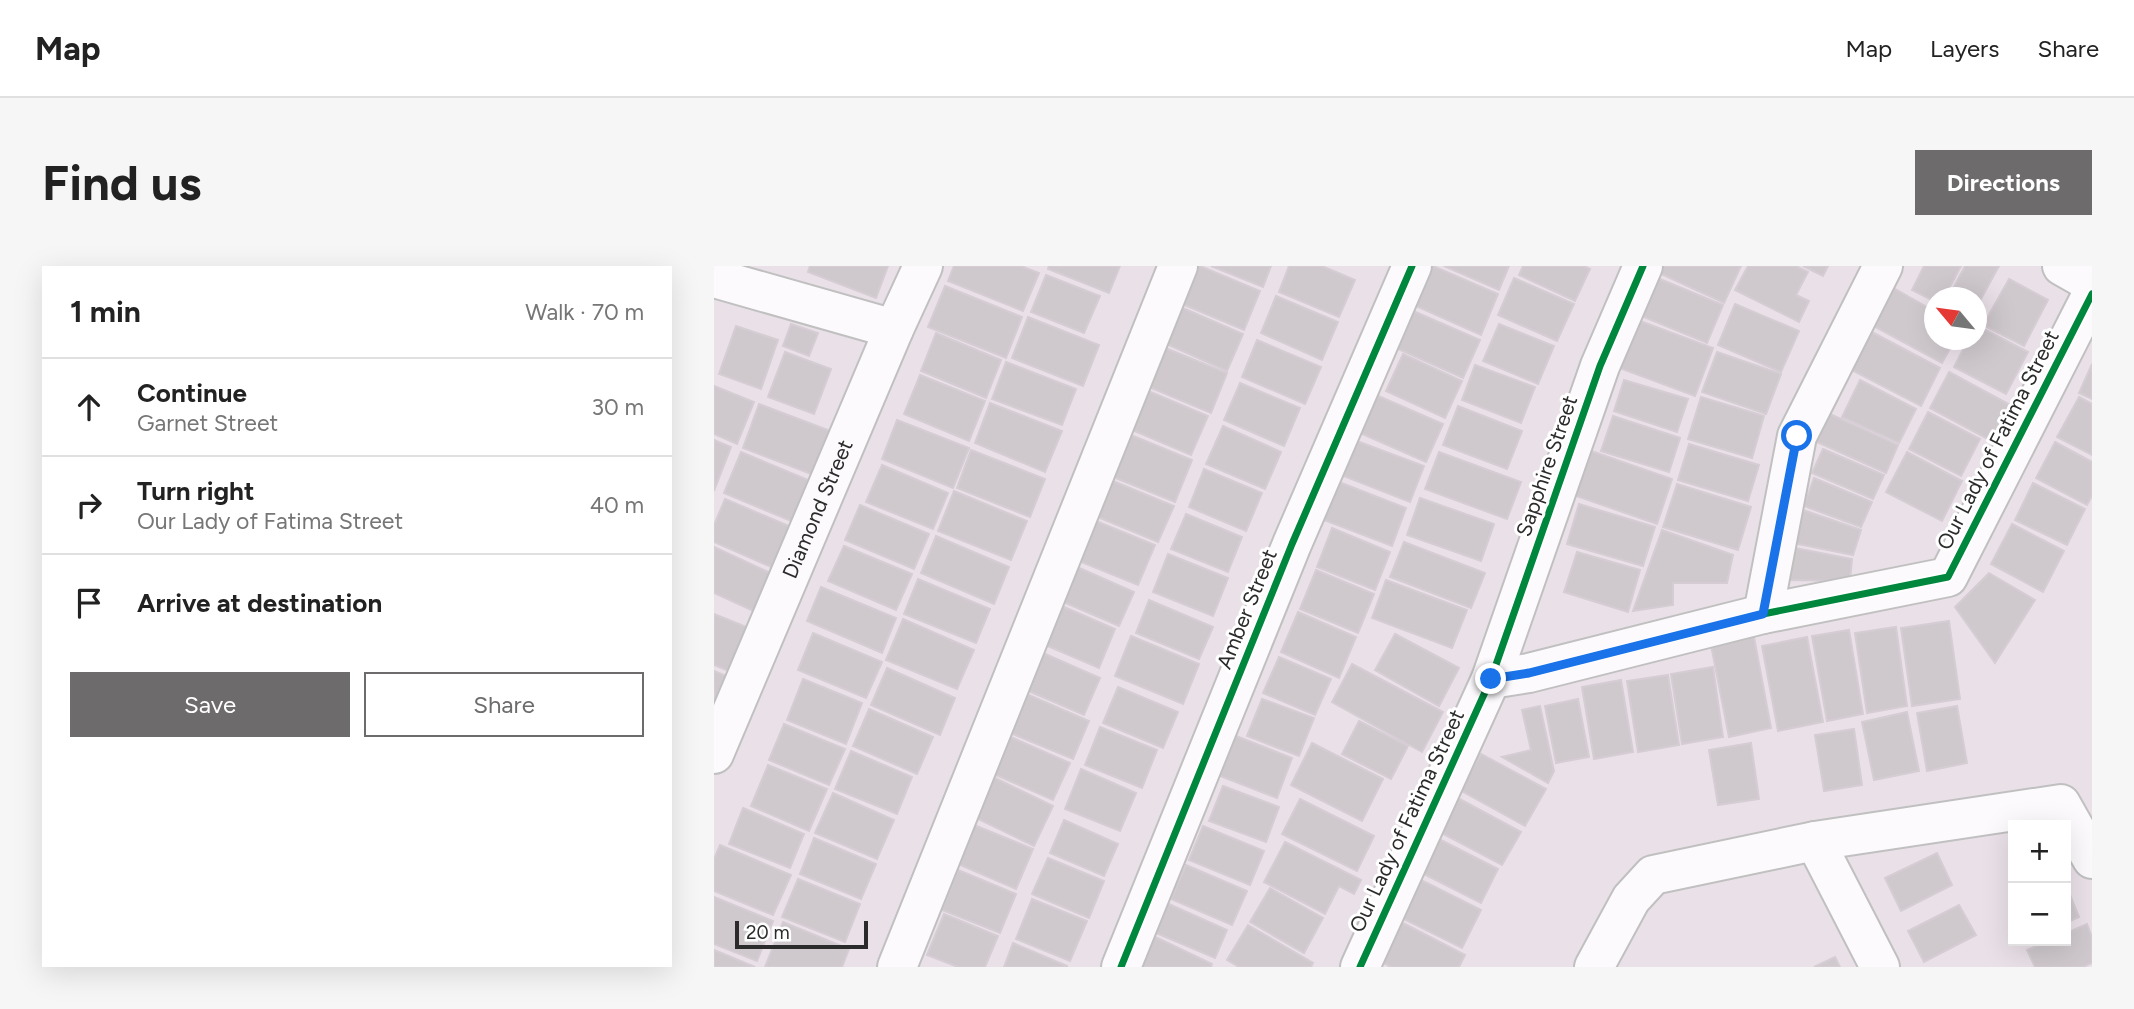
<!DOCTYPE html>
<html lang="en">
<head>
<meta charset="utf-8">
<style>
	:root { --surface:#fff; --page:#f6f6f6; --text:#222; --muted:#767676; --line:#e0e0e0; --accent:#6e6b6d }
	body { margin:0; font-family:Figtree,sans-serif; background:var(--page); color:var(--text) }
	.controls { position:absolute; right:21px; bottom:21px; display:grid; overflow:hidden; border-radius:0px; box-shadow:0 7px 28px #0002 }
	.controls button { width:63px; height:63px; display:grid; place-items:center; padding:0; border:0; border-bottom:2px solid var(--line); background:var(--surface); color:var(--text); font:35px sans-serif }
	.compass { position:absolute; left:1210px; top:21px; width:63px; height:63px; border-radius:50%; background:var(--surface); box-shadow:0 7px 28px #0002; rotate:299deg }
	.scale { position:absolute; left:21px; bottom:18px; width:133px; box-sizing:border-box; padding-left:7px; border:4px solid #2b2b2b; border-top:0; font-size:19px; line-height:24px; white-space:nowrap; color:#2b2b2b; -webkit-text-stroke:5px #fff; paint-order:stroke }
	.stop { position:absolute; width:21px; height:21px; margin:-16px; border:5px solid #1a73e8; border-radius:50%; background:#fff }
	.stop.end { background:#1a73e8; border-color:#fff; box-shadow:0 2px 7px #0008 }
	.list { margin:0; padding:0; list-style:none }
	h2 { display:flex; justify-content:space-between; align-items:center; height:91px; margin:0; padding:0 28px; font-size:30px }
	h2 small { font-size:23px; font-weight:400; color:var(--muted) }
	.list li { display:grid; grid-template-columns:46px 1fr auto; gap:21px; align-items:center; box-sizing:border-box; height:98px; padding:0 28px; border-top:2px solid var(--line) }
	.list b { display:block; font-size:26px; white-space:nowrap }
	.list p { margin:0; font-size:23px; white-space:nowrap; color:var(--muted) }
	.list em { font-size:23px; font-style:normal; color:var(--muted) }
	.actions { display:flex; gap:14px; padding:21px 28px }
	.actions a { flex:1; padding:16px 0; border:2px solid var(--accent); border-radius:0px; text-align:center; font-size:24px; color:var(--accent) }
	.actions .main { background:var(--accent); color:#fff }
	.icon { flex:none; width:38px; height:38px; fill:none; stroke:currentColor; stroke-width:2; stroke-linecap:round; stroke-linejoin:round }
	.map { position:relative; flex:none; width:1378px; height:701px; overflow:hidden; border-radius:0px }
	header { display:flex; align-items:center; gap:42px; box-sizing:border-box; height:98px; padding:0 35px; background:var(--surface); border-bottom:2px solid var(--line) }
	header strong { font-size:33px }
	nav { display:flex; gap:38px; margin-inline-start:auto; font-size:24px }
	.intro { display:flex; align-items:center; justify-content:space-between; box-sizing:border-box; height:168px; padding:0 42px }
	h1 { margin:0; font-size:49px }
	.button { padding:18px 32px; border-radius:0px; background:var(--accent); color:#fff; font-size:24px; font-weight:700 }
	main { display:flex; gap:42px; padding:0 42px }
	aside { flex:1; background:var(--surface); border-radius:0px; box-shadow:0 7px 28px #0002 }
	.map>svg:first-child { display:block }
	.building { fill:#cfc9ce; stroke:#d5cdd3; stroke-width:2 }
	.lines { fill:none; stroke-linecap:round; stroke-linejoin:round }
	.street-casing { stroke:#c1c0c1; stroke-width:42 }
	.street { stroke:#fcfafc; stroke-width:38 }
	.cycleway-casing { stroke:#fff; stroke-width:11 }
	.cycleway { stroke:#00873e; stroke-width:7 }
	.route { stroke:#1a73e8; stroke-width:9 }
	.labels { text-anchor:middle; stroke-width:6; stroke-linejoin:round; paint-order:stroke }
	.street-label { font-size:21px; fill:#2b2b2b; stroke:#fff }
</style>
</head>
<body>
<header>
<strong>Map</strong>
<nav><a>Map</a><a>Layers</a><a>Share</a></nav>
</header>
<div class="intro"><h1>Find us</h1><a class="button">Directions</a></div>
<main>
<aside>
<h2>1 min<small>Walk · 70 m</small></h2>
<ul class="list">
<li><svg class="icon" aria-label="ahead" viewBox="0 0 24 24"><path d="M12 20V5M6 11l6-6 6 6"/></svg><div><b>Continue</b><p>Garnet Street</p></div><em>30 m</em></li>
<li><svg class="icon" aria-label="right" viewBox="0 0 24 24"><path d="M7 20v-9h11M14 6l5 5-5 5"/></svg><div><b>Turn right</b><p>Our Lady of Fatima Street</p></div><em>40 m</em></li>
<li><svg class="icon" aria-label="arrive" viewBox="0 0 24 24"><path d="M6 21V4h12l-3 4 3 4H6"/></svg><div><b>Arrive at destination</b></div></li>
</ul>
<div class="actions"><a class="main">Save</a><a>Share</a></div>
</aside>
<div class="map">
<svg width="1378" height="701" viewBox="0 0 1378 701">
	<rect width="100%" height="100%" fill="#eae1e8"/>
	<g class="building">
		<polygon points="96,0 174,0 162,32 94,6"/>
		<polygon points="240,0 307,0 325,7 309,45 234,15"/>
		<polygon points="335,0 406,0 395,27 334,3"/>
		<polygon points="470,0 486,0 546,25 530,64 456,33"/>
		<polygon points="497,0 557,0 549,21"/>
		<polygon points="575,0 608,0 641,14 625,51 565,26"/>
		<polygon points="709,0 719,0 784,28 767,69 693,36"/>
		<polygon points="730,0 795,0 785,24"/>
		<polygon points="809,0 870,0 876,3 861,35 805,9"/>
		<polygon points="946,0 1027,0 1010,37 943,6"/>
		<polygon points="1034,0 1082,0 1094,6 1082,29 1095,35 1085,56 1021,24"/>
		<polygon points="1089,0 1114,0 1109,10"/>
		<polygon points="1210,0 1247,0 1230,32 1220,32 1220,35 1198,24"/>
		<polygon points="1251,0 1285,0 1262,42 1262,32 1234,32"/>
		<polygon points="332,9 386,30 370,67 317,46"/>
		<polygon points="941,11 1009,39 993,77 925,49"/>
		<polygon points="800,12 860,38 843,75 784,49"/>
		<polygon points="1295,13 1334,34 1310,80 1269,59"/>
		<polygon points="231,20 308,51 292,92 214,61"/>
		<polygon points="1176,20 1220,45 1220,74 1241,74 1228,97 1156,58"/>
		<polygon points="562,30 624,56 608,94 547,67"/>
		<polygon points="455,36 529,68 513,105 439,72"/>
		<polygon points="1021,38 1085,65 1067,106 1004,79"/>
		<polygon points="690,41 766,74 749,112 673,78"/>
		<polygon points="314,51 385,79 369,120 298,92"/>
		<polygon points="918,52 999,82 981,130 900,100"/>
		<polygon points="77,58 104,67 95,90 69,80"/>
		<polygon points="785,58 840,80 824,118 769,95"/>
		<polygon points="1262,59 1314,86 1292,128 1240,101 1254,74 1262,74"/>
		<polygon points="22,60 64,74 47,123 5,108"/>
		<polygon points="1154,64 1226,102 1207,140 1134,102"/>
		<polygon points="222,67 287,94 272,132 207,105"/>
		<polygon points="543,74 607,101 591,138 528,111"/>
		<polygon points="439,77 513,107 497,147 423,116"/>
		<polygon points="71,86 117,103 100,148 54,131"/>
		<polygon points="1003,86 1067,108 1052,148 988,126"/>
		<polygon points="689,88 748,115 731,152 672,125"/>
		<polygon points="292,96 362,123 348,159 278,133"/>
		<polygon points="1378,98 1378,133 1365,127"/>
		<polygon points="761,99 821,121 807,157 748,134"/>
		<polygon points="1235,106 1300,141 1281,177 1216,142"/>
		<polygon points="206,109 271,135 255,175 190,148"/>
		<polygon points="910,114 974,133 963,166 900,145"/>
		<polygon points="1146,114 1202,143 1185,177 1128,151"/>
		<polygon points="526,117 586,142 570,180 510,154"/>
		<polygon points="0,120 40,136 23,178 0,168"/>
		<polygon points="427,122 494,150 477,189 411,161"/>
		<polygon points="662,129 729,158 712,196 646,167"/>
		<polygon points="987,131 1050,150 1038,192 974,173"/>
		<polygon points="1365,131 1378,138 1378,189 1343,171"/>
		<polygon points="276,137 348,165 331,206 261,177"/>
		<polygon points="45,138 122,167 105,211 29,182"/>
		<polygon points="744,140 808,165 793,203 729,179"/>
		<polygon points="1214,146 1266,173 1247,210 1195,183"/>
		<polygon points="1116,148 1184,179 1172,207 1103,176"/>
		<polygon points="899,150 966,172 955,206 887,185"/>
		<polygon points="183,154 255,182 239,222 168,193"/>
		<polygon points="509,160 567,186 551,223 492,198"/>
		<polygon points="412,167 478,194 461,236 394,209"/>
		<polygon points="0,174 17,181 0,225"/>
		<polygon points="640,174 710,200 696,236 627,209"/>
		<polygon points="1341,176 1378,196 1378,230 1373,239 1322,212"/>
		<polygon points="975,178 1045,199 1034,235 964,214"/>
		<polygon points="860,179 958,213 943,258 845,224"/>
		<polygon points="1109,183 1170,209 1159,233 1098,207"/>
		<polygon points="257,184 331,213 316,251 243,222"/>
		<polygon points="27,186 99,216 82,257 10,227"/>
		<polygon points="725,186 807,216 793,253 711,223"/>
		<polygon points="1193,186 1248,215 1228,255 1172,226"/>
		<polygon points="168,199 234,227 219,263 152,236"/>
		<polygon points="490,203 548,227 532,265 475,241"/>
		<polygon points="389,211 460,240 444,276 374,247"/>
		<polygon points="1100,212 1158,236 1147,261 1090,240"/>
		<polygon points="625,216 692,242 678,280 610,254"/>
		<polygon points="1319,217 1371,243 1353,279 1301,254"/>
		<polygon points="963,218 1037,241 1024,284 949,261"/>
		<polygon points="240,225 313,255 297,294 224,265"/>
		<polygon points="706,232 780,258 767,295 693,269"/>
		<polygon points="11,233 82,263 64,304 0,276 0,259"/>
		<polygon points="865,238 941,261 929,300 853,278"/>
		<polygon points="146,239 215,268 200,303 131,274"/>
		<polygon points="1089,244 1147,264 1139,289 1079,277"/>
		<polygon points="472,248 528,271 514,306 457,283"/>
		<polygon points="372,251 441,279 424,319 355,291"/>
		<polygon points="1298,258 1350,285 1329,326 1277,298"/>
		<polygon points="618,262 676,286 661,324 603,301"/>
		<polygon points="948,264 1019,289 1013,317 959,317 959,339 919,345"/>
		<polygon points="222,270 295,301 280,338 207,307"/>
		<polygon points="690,276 771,307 757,342 676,311"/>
		<polygon points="130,280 198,308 182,344 114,315"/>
		<polygon points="0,281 63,310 46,348 0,327"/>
		<polygon points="1081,282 1138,293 1136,315 1072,314"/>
		<polygon points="863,286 926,304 914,346 850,326"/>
		<polygon points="454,288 514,312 499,350 439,326"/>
		<polygon points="363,301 420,326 405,360 338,331"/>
		<polygon points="602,304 660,328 644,367 586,343"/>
		<polygon points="1275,307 1321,334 1281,397 1241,341"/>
		<polygon points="204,313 276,343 262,377 190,348"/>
		<polygon points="672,314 753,344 738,382 658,352"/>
		<polygon points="107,321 182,352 168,387 93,355"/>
		<polygon points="334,334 401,363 385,402 317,373"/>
		<polygon points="435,334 499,361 485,393 422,367"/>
		<polygon points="584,346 642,371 625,412 567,386"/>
		<polygon points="0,348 45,366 27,410 0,399"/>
		<polygon points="189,353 260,384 243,423 172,394"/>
		<polygon points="1235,355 1246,433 1198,440 1187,362"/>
		<polygon points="1182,361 1193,440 1153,447 1141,367"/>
		<polygon points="1135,364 1149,448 1113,455 1098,370"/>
		<polygon points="99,367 168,396 152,432 84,404"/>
		<polygon points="681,368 745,402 725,440 661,404"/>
		<polygon points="417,370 485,398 469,438 401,410"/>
		<polygon points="1040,371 1057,462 1015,471 997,379"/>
		<polygon points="1093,371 1109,456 1064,465 1048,380"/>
		<polygon points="320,383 386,412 370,449 303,420"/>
		<polygon points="565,391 617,413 601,449 549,427"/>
		<polygon points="638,398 729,446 708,486 618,436"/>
		<polygon points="999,401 1009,471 968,478 957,408"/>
		<polygon points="173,402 241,432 226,469 157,439"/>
		<polygon points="0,405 22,414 0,448"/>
		<polygon points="954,409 965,479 924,486 913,415"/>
		<polygon points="89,413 148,437 132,478 73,454"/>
		<polygon points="907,414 919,486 880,493 868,421"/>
		<polygon points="404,421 464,446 449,482 389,457"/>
		<polygon points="299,422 375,455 359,493 282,461"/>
		<polygon points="548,433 600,452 585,490 533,470"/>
		<polygon points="864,433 875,491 842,497 831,440"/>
		<polygon points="826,440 840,505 834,517 788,491 817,484 808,444"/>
		<polygon points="1243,440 1253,497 1213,505 1203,447"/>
		<polygon points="155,443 219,471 203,508 139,480"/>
		<polygon points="1193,446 1205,505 1160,514 1148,456"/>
		<polygon points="645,455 694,480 677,513 628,488"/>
		<polygon points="70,458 131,483 115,519 55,494"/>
		<polygon points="386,461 443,484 428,522 371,499"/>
		<polygon points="1140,463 1148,519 1110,525 1101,469"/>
		<polygon points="283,465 356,497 339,534 266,502"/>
		<polygon points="522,470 578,492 563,532 506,510"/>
		<polygon points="598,477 669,513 648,555 577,519"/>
		<polygon points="1037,477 1045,533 1004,539 995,484"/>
		<polygon points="137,485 198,511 183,548 121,523"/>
		<polygon points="767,488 832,523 811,560 746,524"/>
		<polygon points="54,499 113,523 95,565 37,540"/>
		<polygon points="367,503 422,527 406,565 351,543"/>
		<polygon points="273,508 339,540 320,580 254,548"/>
		<polygon points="509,520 565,541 552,576 495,555"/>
		<polygon points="119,527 180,554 163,593 101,567"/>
		<polygon points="740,530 807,566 788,599 722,564"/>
		<polygon points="586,533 660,570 643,605 568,568"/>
		<polygon points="29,542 90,568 76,602 15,578"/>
		<polygon points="350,554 404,578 390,610 336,587"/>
		<polygon points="260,559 319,583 302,623 244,598"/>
		<polygon points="489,560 550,585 536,619 475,594"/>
		<polygon points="715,568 784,603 767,637 698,602"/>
		<polygon points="100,572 162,598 147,633 86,608"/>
		<polygon points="571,576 647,614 640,628 625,620 611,648 550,616"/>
		<polygon points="6,579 77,609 59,649 0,625 0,593"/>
		<polygon points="1223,587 1238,619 1187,645 1171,612"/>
		<polygon points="334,592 390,615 375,652 318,628"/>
		<polygon points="472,599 533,625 518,659 457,633"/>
		<polygon points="244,604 302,628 286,667 228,644"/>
		<polygon points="693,607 767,644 748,682 674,645"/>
		<polygon points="84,613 146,638 131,676 68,651"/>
		<polygon points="1352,619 1365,651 1352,657"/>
		<polygon points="556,622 609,652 590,687 536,656"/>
		<polygon points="0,631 59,655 43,695 0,678"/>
		<polygon points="318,633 373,655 356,695 302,673"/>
		<polygon points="448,635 513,664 501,692 435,664"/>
		<polygon points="1245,639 1262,669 1210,696 1194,665"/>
		<polygon points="230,648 284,670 271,701 244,701 213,689"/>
		<polygon points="685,655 751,689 745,701 677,701 665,695"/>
		<polygon points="69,656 135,683 128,701 51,701"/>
		<polygon points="1373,658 1378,671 1378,697 1369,701 1321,701 1313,684 1334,675 1352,675 1352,667"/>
		<polygon points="534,659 599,697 597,701 525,701 513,694"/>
		<polygon points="435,668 498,698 497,701 420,701"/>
		<polygon points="299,677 353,700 353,701 290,701"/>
		<polygon points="0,684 41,701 0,701"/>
		<polygon points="1121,691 1126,701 1100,701"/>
	</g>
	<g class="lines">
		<g class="street-casing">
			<g id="street">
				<polyline points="1348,0 1378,17"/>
				<polyline points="0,12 180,63"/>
				<polyline points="1049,348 1083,170 1169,0"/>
				<polyline points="777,413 815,407 1049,348 1234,311 1378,28"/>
				<path id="s1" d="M0,488L180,63L209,0"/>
				<polyline points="1101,575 1166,701"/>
				<polyline points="183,701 464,0"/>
				<polyline points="407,701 578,278 698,0"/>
				<polyline points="646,701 777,413 886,100 929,0"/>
				<polyline points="880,701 917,633 939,609 1101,575 1347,538 1378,593"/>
			</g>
		</g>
		<use href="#street" class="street"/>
		<g class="cycleway-casing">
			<g id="cycleway">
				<polyline points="777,413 815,407 1049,348 1234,311 1378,28"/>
				<polyline points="407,701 578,278 698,0"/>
				<polyline points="646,701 777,413 886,100 929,0"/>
			</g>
		</g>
		<use href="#cycleway" class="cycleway"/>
	</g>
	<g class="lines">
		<polyline class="route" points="777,413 815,407 1049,348 1083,170"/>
	</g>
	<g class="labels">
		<g class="street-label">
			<text transform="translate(1284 174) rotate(-63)" y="7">Our Lady of Fatima Street</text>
			<text transform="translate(833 200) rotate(-71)" y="7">Sapphire Street</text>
			<text dy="7" stroke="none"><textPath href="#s1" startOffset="266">Diamond Street</textPath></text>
			<text transform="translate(533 343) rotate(-68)" y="7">Amber Street</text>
			<text transform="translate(693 555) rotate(-65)" y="7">Our Lady of Fatima Street</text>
		</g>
	</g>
</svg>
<div class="controls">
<button>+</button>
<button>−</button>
</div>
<svg class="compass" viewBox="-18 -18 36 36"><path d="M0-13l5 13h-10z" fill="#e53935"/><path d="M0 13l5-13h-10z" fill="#767676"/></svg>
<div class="scale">20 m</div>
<div class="stop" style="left:1083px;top:170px"></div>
<div class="stop end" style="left:777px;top:413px"></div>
</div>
</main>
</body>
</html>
